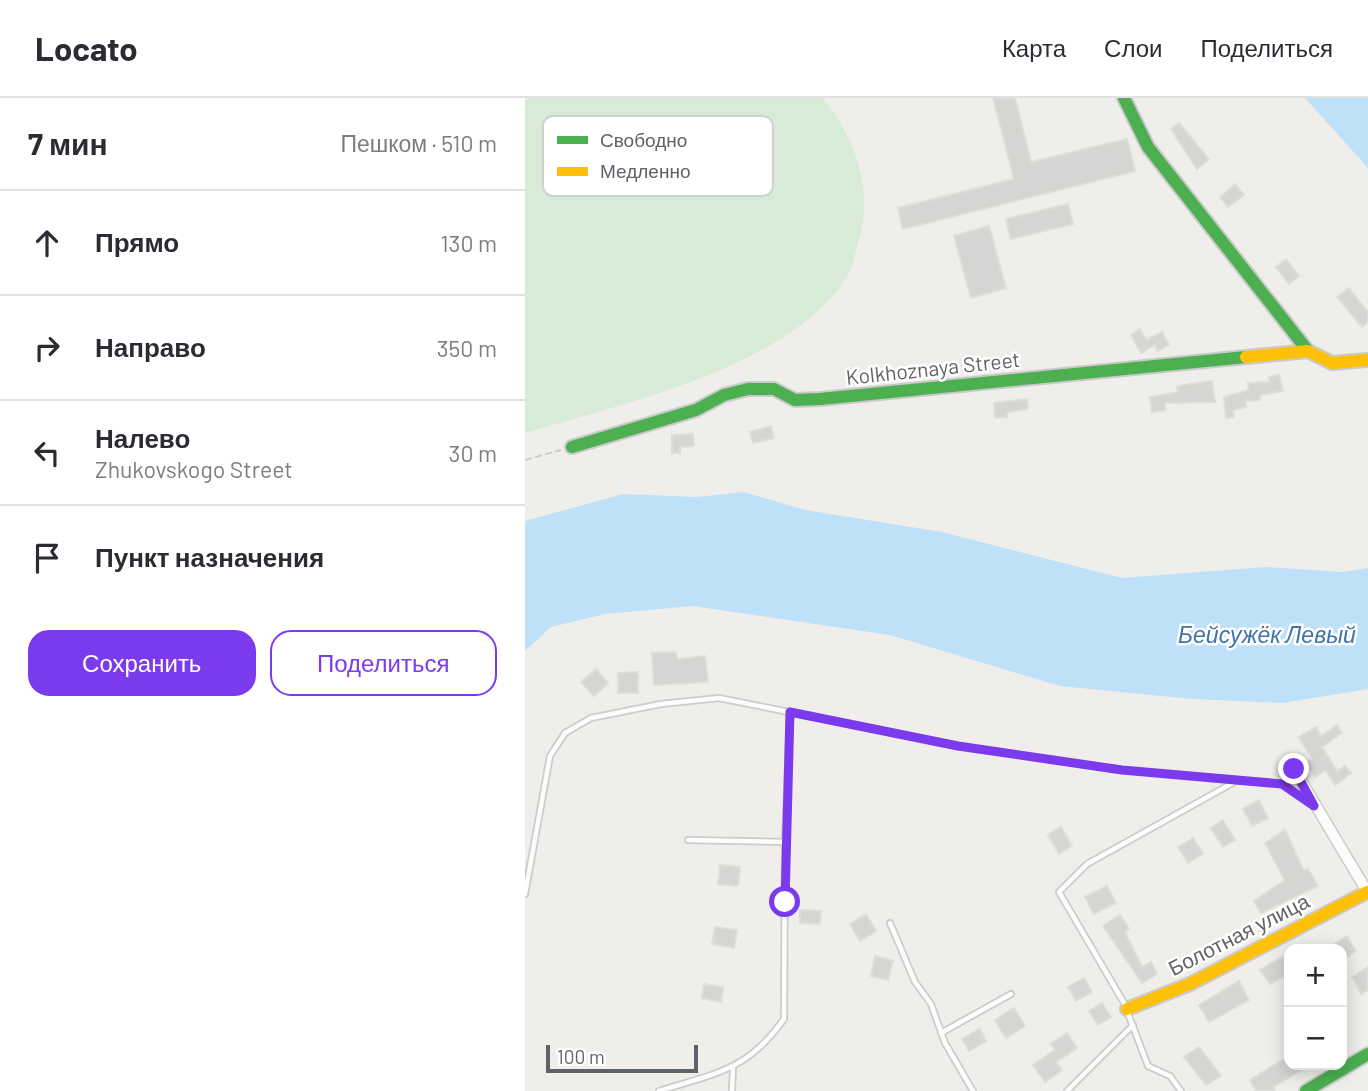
<!DOCTYPE html>
<html lang="ru">
<head>
<meta charset="utf-8">
<style>
	:root { --surface:#fff; --page:#f7f7f7; --text:#2b2b33; --muted:#7c7c81; --line:#e1e1e2; --accent:#7c3aed }
	body { margin:0; font-family:Barlow,sans-serif; background:var(--page); color:var(--text) }
	.controls { position:absolute; right:21px; bottom:21px; display:grid; overflow:hidden; border-radius:14px; box-shadow:0 4px 18px #0003 }
	.controls button { width:63px; height:63px; display:grid; place-items:center; padding:0; border:0; border-bottom:2px solid var(--line); background:var(--surface); color:var(--text); font:35px sans-serif }
	.scale { position:absolute; left:21px; bottom:18px; width:152px; box-sizing:border-box; padding-left:7px; border:4px solid #5f6368; border-top:0; font-size:19px; line-height:24px; white-space:nowrap; color:#5f6368; -webkit-text-stroke:5px #fff; paint-order:stroke }
	.stop { position:absolute; width:21px; height:21px; margin:-16px; border:5px solid #7c3aed; border-radius:50%; background:#fff }
	.stop.end { background:#7c3aed; border-color:#fff; box-shadow:0 2px 7px #0008 }
	.list { margin:0; padding:0; list-style:none }
	h2 { display:flex; justify-content:space-between; align-items:center; height:91px; margin:0; padding:0 28px; font-size:30px }
	h2 small { font-size:23px; font-weight:400; color:var(--muted) }
	.list li { display:grid; grid-template-columns:46px 1fr auto; gap:21px; align-items:center; box-sizing:border-box; height:105px; padding:0 28px; border-top:2px solid var(--line) }
	.list b { display:block; font-size:26px; white-space:nowrap }
	.list p { margin:0; font-size:23px; white-space:nowrap; color:var(--muted) }
	.list em { font-size:23px; font-style:normal; color:var(--muted) }
	.actions { display:flex; gap:14px; padding:21px 28px }
	.actions a { flex:1; padding:16px 0; border:2px solid var(--accent); border-radius:21px; text-align:center; font-size:24px; color:var(--accent) }
	.actions .main { background:var(--accent); color:#fff }
	.icon { flex:none; width:38px; height:38px; fill:none; stroke:currentColor; stroke-width:2; stroke-linecap:round; stroke-linejoin:round }
	.map { position:relative; flex:none; width:843px; height:993px; overflow:hidden }
	header { display:flex; align-items:center; gap:42px; box-sizing:border-box; height:98px; padding:0 35px; background:var(--surface); border-bottom:2px solid var(--line) }
	header strong { font-size:33px }
	nav { display:flex; gap:38px; margin-inline-start:auto; font-size:24px }
	main { display:flex }
	aside { flex:1; background:var(--surface) }
	.map>svg:first-child { display:block }
	.green { fill:#d8ebd6 }
	.water { fill:#bfe0f9 }
	.building { fill:#d6d5d3; stroke:#deddd9; stroke-width:2 }
	.lines { fill:none; stroke-linecap:round; stroke-linejoin:round }
	.lane-casing { stroke:#cbcccc; stroke-width:8 }
	.street-casing { stroke:#cbcccc; stroke-width:13 }
	.fast-casing { stroke:#cacacb; stroke-width:16 }
	.slow-casing { stroke:#cacacb; stroke-width:16 }
	.path { stroke:#cacfcc; stroke-width:2; stroke-dasharray:7 3.5; stroke-linecap:butt }
	.lane { stroke:#fdfcfc; stroke-width:4.5 }
	.street { stroke:#fdfcfc; stroke-width:10 }
	.fast { stroke:#4caf50; stroke-width:12 }
	.slow { stroke:#ffc107; stroke-width:12 }
	.route { stroke:#7c3aed; stroke-width:9 }
	.labels { text-anchor:middle; stroke-width:5; stroke-linejoin:round; paint-order:stroke }
	.street-label { font-size:21px; fill:#5f6368; stroke:#fff }
	.water-label { font-size:23px; font-style:italic; fill:#4174aa; stroke:#fff }
	.key { fill:#fff; stroke:#cfd0d2; stroke-width:2 }
	.key-label { font-size:19px; fill:#5f6368 }
</style>
</head>
<body>
<header>
<strong>Locato</strong>
<nav><a>Карта</a><a>Слои</a><a>Поделиться</a></nav>
</header>
<main>
<aside>
<h2>7 мин<small>Пешком · 510 m</small></h2>
<ul class="list">
<li><svg class="icon" aria-label="ahead" viewBox="0 0 24 24"><path d="M12 20V5M6 11l6-6 6 6"/></svg><div><b>Прямо</b></div><em>130 m</em></li>
<li><svg class="icon" aria-label="right" viewBox="0 0 24 24"><path d="M7 20v-9h11M14 6l5 5-5 5"/></svg><div><b>Направо</b></div><em>350 m</em></li>
<li><svg class="icon" aria-label="left" viewBox="0 0 24 24"><path d="M17 20v-9H6M10 6l-5 5 5 5"/></svg><div><b>Налево</b><p>Zhukovskogo Street</p></div><em>30 m</em></li>
<li><svg class="icon" aria-label="arrive" viewBox="0 0 24 24"><path d="M6 21V4h12l-3 4 3 4H6"/></svg><div><b>Пункт назначения</b></div></li>
</ul>
<div class="actions"><a class="main">Сохранить</a><a>Поделиться</a></div>
</aside>
<div class="map">
<svg width="843" height="993" viewBox="0 0 843 993">
	<rect width="100%" height="100%" fill="#efeeea"/>
	<path class="green" d="M6,0H298C329,38 348,89 335,137C331,150 329,167 322,178C267,269 97,306 0,335V2Z"/>
	<g class="water">
		<polygon points="780,0 843,0 843,70"/>
		<polygon points="219,394 280,412 417,434 597,480 741,469 818,474 843,470 843,591 758,605 667,601 535,588 365,537 168,508 80,516 26,529 0,553 0,423 98,396 172,399"/>
	</g>
	<g class="building">
		<polygon points="468,0 490,0 506,64 602,41 610,73 378,131 373,110 489,81"/>
		<polygon points="654,25 684,61 672,71 646,31"/>
		<polygon points="710,86 719,97 703,109 695,99"/>
		<polygon points="543,106 548,126 486,141 481,121"/>
		<polygon points="464,128 481,190 446,200 429,138"/>
		<polygon points="761,161 774,178 764,186 751,169"/>
		<polygon points="824,190 843,214 843,224 837,229 812,199"/>
		<polygon points="615,231 621,242 637,234 644,247 632,253 630,247 616,255 606,237"/>
		<polygon points="754,277 758,293 735,297 735,302 720,303 721,309 708,312 709,319 701,320 699,299 724,292 723,285 745,284 744,279"/>
		<polygon points="687,283 690,304 640,305 641,312 627,314 625,299 653,294 652,288"/>
		<polygon points="502,301 503,311 482,314 482,319 470,320 469,305"/>
		<polygon points="246,328 249,340 228,345 225,334"/>
		<polygon points="168,336 169,348 155,349 155,355 147,355 147,337"/>
		<polygon points="151,554 152,561 180,558 183,584 129,587 127,555"/>
		<polygon points="71,571 83,585 69,598 56,584"/>
		<polygon points="113,574 113,595 93,595 93,575"/>
		<polygon points="812,627 817,635 797,649 812,673 820,668 826,675 810,687 801,672 790,679 781,664 787,661 774,639 791,629 796,638"/>
		<polygon points="734,702 743,720 727,728 718,711"/>
		<polygon points="698,722 710,742 698,749 686,730"/>
		<polygon points="536,729 547,748 534,756 523,737"/>
		<polygon points="760,732 779,773 783,771 793,788 736,815 729,803 760,782 740,745"/>
		<polygon points="668,740 678,756 663,765 653,749"/>
		<polygon points="195,767 215,769 213,788 193,786"/>
		<polygon points="582,788 591,805 569,816 560,799"/>
		<polygon points="275,812 296,813 295,826 275,825"/>
		<polygon points="341,816 351,833 335,843 325,826"/>
		<polygon points="595,817 604,831 600,834 617,869 626,864 632,876 617,885 578,828"/>
		<polygon points="190,829 212,832 209,850 187,846"/>
		<polygon points="822,838 831,853 817,863 817,851 802,851"/>
		<polygon points="764,855 764,875 745,886 735,872"/>
		<polygon points="350,858 368,863 363,882 346,878"/>
		<polygon points="843,869 843,892 836,896 827,879"/>
		<polygon points="559,880 567,894 551,903 543,889"/>
		<polygon points="714,883 724,902 684,924 674,907"/>
		<polygon points="179,886 198,889 196,904 177,900"/>
		<polygon points="577,905 586,919 573,927 564,913"/>
		<polygon points="489,910 500,928 481,940 470,922"/>
		<polygon points="455,931 461,943 444,953 437,941"/>
		<polygon points="542,935 552,950 531,964 537,972 520,984 508,967 530,952 526,946"/>
		<polygon points="674,949 696,978 681,987 659,959"/>
		<polygon points="764,958 764,967 786,967 748,989 750,993 731,993 725,982"/>
	</g>
	<g class="lines">
		<g class="lane-casing">
			<g id="lane">
				<polyline points="163,742 260,744"/>
				<polyline points="0,796 25,658 40,635 66,620 136,606 194,600 433,648 597,672 757,686 786,706"/>
				<polyline points="365,825 390,884 406,906 420,945 448,993"/>
				<polyline points="416,935 486,896"/>
				<path d="M134,993C191,975 222,973 259,921L260,744L265,614"/>
				<polyline points="207,993 208,970"/>
				<polyline points="542,993 608,927"/>
				<polyline points="656,993 645,978 623,968 599,905 534,794 562,766 713,682"/>
			</g>
		</g>
		<g class="street-casing">
			<polyline id="street" points="769,671 843,795"/>
		</g>
		<g class="fast-casing">
			<g id="fast">
				<polyline points="599,0 623,49 783,253"/>
				<polyline points="47,349 171,312 199,297 223,291 249,291 270,302 295,301 721,259"/>
				<polyline points="781,993 843,956"/>
			</g>
		</g>
		<g class="slow-casing">
			<g id="slow">
				<polyline points="721,259 783,253 807,265 843,262"/>
				<polyline points="602,911 665,886 842,794"/>
			</g>
		</g>
		<polyline class="path" points="0,362 36,352"/>
		<use href="#lane" class="lane"/>
		<use href="#street" class="street"/>
		<use href="#fast" class="fast"/>
		<use href="#slow" class="slow"/>
	</g>
	<g class="lines">
		<polyline class="route" points="260,804 265,614 433,648 597,672 757,686 789,708 769,671"/>
	</g>
	<g class="labels">
		<g class="street-label">
			<text transform="translate(408 271) rotate(-6)" y="7">Kolkhoznaya Street</text>
			<text transform="translate(714 837) rotate(-27)" y="7">Болотная улица</text>
		</g>
		<g class="water-label">
			<text x="742" y="545">Бейсужёк Левый</text>
		</g>
	</g>
	<rect x="18" y="18" width="230" height="80" rx="10" class="key"/>
	<rect x="32" y="38" width="31" height="8" fill="#4caf50"/>
	<rect x="32" y="69" width="31" height="9" fill="#ffc107"/>
	<g class="key-label">
		<text x="75" y="49">Свободно</text>
		<text x="75" y="80">Медленно</text>
	</g>
</svg>
<div class="controls">
<button>+</button>
<button>−</button>
</div>
<div class="scale">100 m</div>
<div class="stop" style="left:260px;top:804px"></div>
<div class="stop end" style="left:769px;top:671px"></div>
</div>
</main>
</body>
</html>
